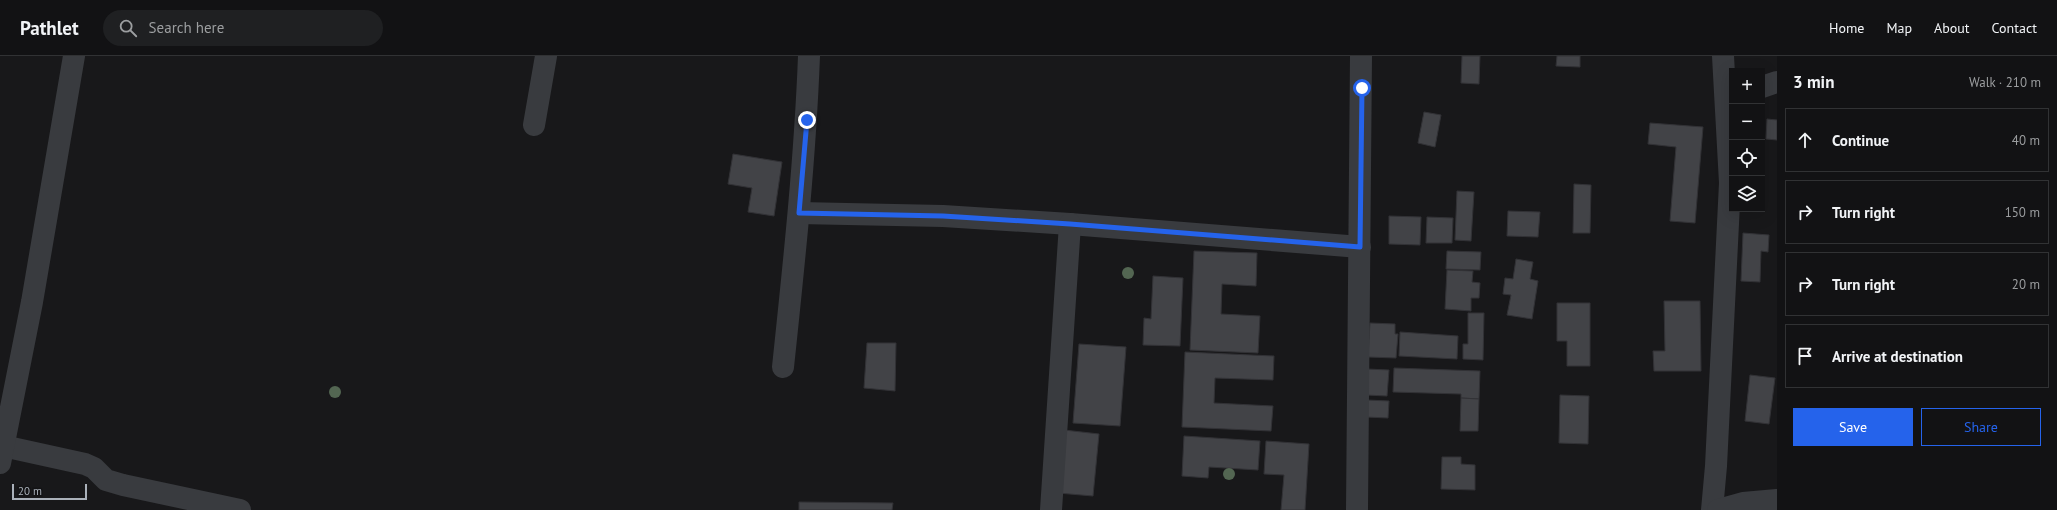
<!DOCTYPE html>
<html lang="en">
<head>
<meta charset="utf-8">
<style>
	:root { --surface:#121214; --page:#1f2022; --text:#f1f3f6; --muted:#9c9ea0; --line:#313234; --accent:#2563eb }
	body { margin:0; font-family:"PT Sans",sans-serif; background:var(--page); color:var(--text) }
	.controls { position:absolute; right:12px; top:12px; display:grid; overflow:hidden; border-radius:0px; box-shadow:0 4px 16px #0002 }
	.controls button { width:36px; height:36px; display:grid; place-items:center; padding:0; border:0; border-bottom:1px solid var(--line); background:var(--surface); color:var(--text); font:20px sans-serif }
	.scale { position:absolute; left:12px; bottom:10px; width:75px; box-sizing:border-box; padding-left:4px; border:2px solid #aab1ba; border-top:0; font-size:11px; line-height:14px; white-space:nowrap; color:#aab1ba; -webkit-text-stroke:3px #131315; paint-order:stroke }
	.stop { position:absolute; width:12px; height:12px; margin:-9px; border:3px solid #2563eb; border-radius:50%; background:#fff }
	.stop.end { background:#2563eb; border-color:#fff; box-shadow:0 1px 4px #0008 }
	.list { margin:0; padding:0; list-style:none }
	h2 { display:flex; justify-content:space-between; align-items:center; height:52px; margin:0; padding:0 16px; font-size:17px }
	h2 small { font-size:13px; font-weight:400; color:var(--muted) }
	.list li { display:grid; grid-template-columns:26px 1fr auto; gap:12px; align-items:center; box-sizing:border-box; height:64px; margin:0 8px 8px; padding:0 8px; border:1px solid var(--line); border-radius:0px }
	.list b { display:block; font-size:15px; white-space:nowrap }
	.list em { font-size:13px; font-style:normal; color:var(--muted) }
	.actions { display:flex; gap:8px; padding:12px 16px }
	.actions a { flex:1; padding:9px 0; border:1px solid var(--accent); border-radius:0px; text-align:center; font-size:14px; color:var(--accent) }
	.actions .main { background:var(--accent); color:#fff }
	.icon { flex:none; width:22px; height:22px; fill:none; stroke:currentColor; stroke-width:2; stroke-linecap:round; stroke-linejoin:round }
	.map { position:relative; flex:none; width:1777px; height:454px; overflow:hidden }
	header { display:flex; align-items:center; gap:24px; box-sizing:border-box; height:56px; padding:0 20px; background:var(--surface); border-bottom:1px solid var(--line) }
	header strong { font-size:19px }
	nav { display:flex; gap:22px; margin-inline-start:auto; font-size:14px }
	.search { width:280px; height:36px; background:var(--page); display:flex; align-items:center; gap:10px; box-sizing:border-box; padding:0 14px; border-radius:22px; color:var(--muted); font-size:15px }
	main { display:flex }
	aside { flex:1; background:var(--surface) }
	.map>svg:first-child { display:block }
	.building { fill:#424347; stroke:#323236 }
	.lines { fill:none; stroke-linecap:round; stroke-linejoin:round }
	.minor { stroke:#393b3f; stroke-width:22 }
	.tree { fill:#536652 }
	.route { stroke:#2563eb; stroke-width:5 }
</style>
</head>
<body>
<header>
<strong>Pathlet</strong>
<div class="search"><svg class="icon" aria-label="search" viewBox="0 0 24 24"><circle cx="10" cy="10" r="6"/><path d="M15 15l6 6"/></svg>Search here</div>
<nav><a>Home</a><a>Map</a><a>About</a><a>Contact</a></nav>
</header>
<main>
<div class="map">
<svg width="1777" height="454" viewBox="0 0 1777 454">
	<rect width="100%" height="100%" fill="#18181a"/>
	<g class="building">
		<polygon points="1462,0 1480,0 1479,28 1461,27"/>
		<polygon points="1557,0 1580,0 1580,11 1556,10"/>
		<polygon points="1424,56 1441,59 1435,91 1418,87"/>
		<polygon points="1767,63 1777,64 1777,84 1766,83"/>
		<polygon points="1650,67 1703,71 1695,167 1670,165 1676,91 1648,88"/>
		<polygon points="733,98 782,106 774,160 748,156 752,132 728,128"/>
		<polygon points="1574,128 1591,129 1590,177 1573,177"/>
		<polygon points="1457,135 1474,136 1471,185 1455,184"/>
		<polygon points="1508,155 1540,156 1538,181 1507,180"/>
		<polygon points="1389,160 1421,161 1420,189 1389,188"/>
		<polygon points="1427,161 1453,162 1452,187 1426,187"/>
		<polygon points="1743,177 1769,179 1768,196 1761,195 1760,226 1741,225"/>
		<polygon points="1194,195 1257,197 1256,230 1222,228 1221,258 1260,260 1258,297 1190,294"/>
		<polygon points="1447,195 1481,196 1480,214 1446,213"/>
		<polygon points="1516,203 1533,206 1530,223 1538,225 1532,263 1507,259 1511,239 1503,238 1505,222 1513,223"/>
		<polygon points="1447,214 1473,215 1472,226 1480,227 1479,242 1471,242 1471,255 1445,253"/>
		<polygon points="1153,220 1183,222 1180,290 1143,289 1144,262 1151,263"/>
		<polygon points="1664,245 1700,245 1701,315 1654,315 1653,295 1665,295"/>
		<polygon points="1557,247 1590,247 1590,310 1567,310 1567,285 1557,285"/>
		<polygon points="1468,257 1484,257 1483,304 1463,303 1463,288 1468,288"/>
		<polygon points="1370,267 1395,268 1395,278 1398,278 1396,302 1368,301"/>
		<polygon points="1400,276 1458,280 1457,303 1399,300"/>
		<polygon points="867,287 896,287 895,335 864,332"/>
		<polygon points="1079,288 1126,291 1120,370 1073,367"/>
		<polygon points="1185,296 1274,300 1273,324 1215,322 1214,347 1273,350 1271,375 1182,371"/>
		<polygon points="1394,312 1480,315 1479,343 1461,342 1461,338 1393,336"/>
		<polygon points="1367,313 1389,314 1387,340 1366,339"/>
		<polygon points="1750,319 1775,322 1769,368 1745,365"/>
		<polygon points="1560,339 1589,340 1588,388 1559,387"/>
		<polygon points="1461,342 1479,343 1478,375 1460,375"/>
		<polygon points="1367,344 1389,345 1388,362 1366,361"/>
		<polygon points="1064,374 1099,378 1093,440 1058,437"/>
		<polygon points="1184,380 1260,385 1258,414 1209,411 1208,422 1182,420"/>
		<polygon points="1266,385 1309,388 1305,454 1281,454 1284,419 1264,418"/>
		<polygon points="1442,401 1461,401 1461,408 1475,409 1475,434 1441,433"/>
		<polygon points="799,446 893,447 892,454 799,454"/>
	</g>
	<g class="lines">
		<g class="minor">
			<polyline points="1762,31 1777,26"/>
			<polyline points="534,69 546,0"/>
			<polyline points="799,157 943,160 1070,168 1360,191"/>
			<path d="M783,311C794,207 805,104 809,0"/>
			<polyline points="3,390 85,408 94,412 106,424 123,429 240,454"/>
			<polyline points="0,407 32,246 74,0"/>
			<polyline points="1051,454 1070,168"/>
			<polyline points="1357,454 1361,0"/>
			<polyline points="1712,454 1716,410 1730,127 1723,0"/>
			<polyline points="1718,454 1743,447 1777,444"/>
		</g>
	</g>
	<g class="tree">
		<circle cx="1128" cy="217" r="6"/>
		<circle cx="335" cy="336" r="6"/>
		<circle cx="1229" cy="418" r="6"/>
	</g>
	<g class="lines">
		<polyline class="route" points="807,64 799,157 943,160 1070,168 1360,191 1362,32"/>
	</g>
</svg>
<div class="controls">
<button>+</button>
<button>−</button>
<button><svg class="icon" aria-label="locate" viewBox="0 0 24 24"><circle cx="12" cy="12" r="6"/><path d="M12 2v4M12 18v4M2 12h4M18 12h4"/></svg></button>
<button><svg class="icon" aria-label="layers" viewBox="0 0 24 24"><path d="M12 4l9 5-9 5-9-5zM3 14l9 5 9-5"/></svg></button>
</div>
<div class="scale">20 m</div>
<div class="stop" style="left:1362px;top:32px"></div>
<div class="stop end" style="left:807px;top:64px"></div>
</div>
<aside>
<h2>3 min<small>Walk · 210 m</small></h2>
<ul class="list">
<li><svg class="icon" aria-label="ahead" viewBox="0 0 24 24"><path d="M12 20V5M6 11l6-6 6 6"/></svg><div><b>Continue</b></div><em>40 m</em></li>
<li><svg class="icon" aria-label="right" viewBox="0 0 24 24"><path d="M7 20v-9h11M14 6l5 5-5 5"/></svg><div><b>Turn right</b></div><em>150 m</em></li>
<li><svg class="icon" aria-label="right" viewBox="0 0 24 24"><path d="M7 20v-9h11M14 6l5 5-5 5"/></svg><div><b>Turn right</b></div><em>20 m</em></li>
<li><svg class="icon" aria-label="arrive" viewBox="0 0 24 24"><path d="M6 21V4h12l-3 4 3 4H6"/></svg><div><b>Arrive at destination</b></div></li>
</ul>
<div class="actions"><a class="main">Save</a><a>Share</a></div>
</aside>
</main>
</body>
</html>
